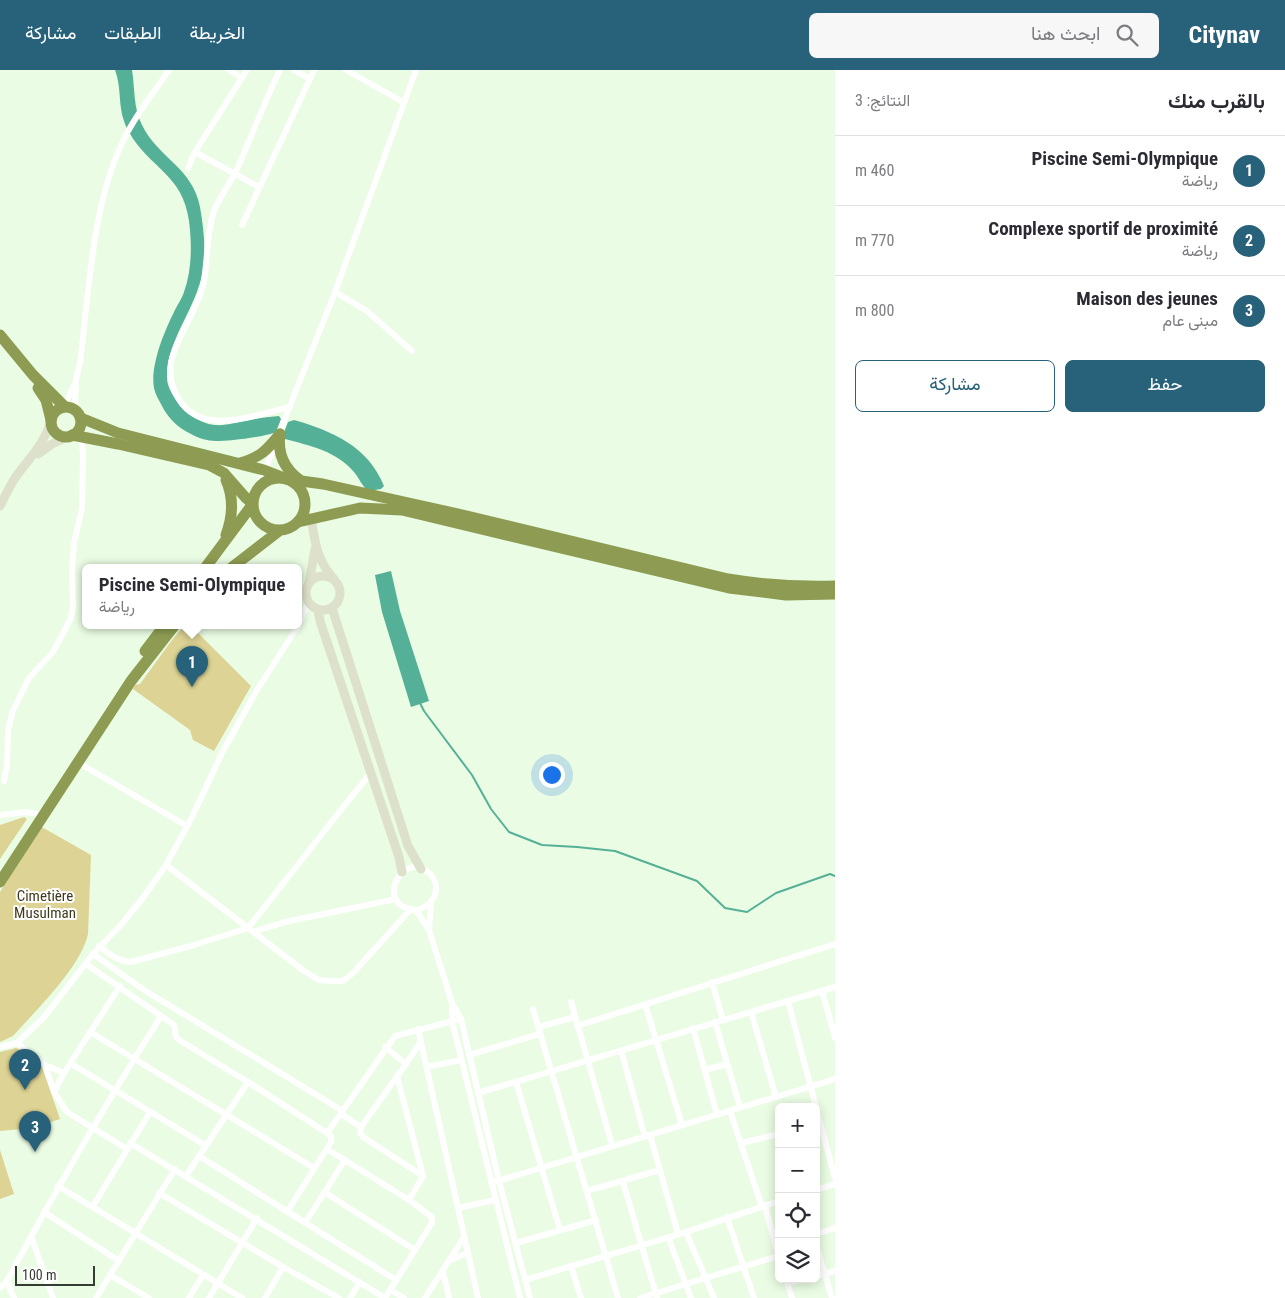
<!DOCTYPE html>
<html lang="ar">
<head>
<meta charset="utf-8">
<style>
	:root { --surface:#fff; --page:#f7f7f7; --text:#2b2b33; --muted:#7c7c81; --line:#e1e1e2; --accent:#27617a }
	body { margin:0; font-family:"Roboto Condensed",Vazirmatn,sans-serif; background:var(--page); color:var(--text); direction:rtl }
	.controls { position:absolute; right:15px; bottom:15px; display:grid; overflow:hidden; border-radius:8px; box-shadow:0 2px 12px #0003 }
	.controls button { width:45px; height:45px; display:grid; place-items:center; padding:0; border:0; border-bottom:1px solid var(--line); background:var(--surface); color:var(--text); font:25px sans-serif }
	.scale { position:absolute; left:15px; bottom:12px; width:80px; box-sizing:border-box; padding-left:5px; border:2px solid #353d33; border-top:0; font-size:14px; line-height:18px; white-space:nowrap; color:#353d33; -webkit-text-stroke:4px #fff; paint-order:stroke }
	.you { position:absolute; left:551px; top:704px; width:18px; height:18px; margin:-12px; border:4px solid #fff; border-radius:50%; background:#1a73e8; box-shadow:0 0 0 8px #1a73e833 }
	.badge { display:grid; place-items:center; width:32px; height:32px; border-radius:50%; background:var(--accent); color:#fff; font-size:16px; font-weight:700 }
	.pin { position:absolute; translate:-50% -41px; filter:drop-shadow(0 1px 2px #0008) }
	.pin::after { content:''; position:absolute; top:26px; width:18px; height:15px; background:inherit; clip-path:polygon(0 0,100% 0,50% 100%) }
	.popup { position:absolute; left:82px; top:494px; width:220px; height:65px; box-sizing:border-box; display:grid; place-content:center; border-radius:8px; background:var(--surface); filter:drop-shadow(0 1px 4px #0005); font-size:16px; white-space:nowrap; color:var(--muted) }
	.popup b { font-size:19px; color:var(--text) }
	.popup::after { content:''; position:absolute; left:50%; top:100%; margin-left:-10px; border:10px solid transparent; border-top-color:var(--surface) }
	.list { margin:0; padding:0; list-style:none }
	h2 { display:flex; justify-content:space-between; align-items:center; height:65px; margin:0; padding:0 20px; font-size:21px }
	h2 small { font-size:16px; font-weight:400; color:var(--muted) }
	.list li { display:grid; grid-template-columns:32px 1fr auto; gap:15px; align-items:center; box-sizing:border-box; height:70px; padding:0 20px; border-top:1px solid var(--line) }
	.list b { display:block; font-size:19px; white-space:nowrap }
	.list p { margin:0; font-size:16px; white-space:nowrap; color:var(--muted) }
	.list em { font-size:16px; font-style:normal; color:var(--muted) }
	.actions { display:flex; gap:10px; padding:15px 20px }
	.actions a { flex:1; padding:11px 0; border:1px solid var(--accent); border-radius:8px; text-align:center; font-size:18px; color:var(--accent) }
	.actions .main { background:var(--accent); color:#fff }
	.icon { flex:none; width:28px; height:28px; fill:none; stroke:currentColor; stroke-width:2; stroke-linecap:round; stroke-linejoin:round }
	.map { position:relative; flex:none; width:835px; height:1228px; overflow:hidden; direction:ltr }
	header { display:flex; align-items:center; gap:30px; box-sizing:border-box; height:70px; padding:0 25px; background:var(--accent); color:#fff }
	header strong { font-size:24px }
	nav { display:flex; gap:28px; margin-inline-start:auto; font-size:18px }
	.search { width:350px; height:45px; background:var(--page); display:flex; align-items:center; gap:12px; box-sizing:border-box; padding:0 18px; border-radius:8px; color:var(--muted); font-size:19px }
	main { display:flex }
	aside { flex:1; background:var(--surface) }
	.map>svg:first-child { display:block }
	.green { fill:#ddd394 }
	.water { fill:#55b098 }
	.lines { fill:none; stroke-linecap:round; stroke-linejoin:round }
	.stream { stroke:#55b098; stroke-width:2 }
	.street { stroke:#fff; stroke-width:6 }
	.secondary { stroke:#dde1cb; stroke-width:9 }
	.highway { stroke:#8d9c52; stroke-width:11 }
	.labels { text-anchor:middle; stroke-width:4; stroke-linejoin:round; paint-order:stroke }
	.park-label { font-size:15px; fill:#403a1a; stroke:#fff }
</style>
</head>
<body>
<header>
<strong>Citynav</strong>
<div class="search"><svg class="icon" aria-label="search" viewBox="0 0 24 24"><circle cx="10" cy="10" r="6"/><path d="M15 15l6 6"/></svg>ابحث هنا</div>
<nav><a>الخريطة</a><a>الطبقات</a><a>مشاركة</a></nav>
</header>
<main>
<aside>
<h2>بالقرب منك<small>النتائج: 3</small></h2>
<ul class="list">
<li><span class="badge">1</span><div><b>Piscine Semi-Olympique</b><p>رياضة</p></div><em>460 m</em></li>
<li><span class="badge">2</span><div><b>Complexe sportif de proximité</b><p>رياضة</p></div><em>770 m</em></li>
<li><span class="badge">3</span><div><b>Maison des jeunes</b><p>مبنى عام</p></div><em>800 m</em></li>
</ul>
<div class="actions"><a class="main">حفظ</a><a>مشاركة</a></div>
</aside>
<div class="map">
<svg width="835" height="1228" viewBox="0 0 835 1228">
	<rect width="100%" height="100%" fill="#eafce3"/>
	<g class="green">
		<polygon points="184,556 191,556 251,616 214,681 193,670 190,660 133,619 135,615 140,614 172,570"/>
		<polygon points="24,747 27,749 0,789 0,755"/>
		<path d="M40,756L91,785L88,864C81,897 36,940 13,966L0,972V822Z"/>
		<polygon points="16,978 40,991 60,1049 33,1058 0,1061 0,982"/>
		<polygon points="0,1080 14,1124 0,1129"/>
	</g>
	<g class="water">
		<path d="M115,0H132C135,18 133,38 142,55C158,88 193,98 200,137C204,160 207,186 201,209C193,242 166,273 167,308C167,317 174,328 180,335C189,345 201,354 215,355C226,356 238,352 249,350C259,348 269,347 279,346L281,349L276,362C265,367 229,371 216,371C207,371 198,368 191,364C178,358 168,348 162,336C159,330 155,324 154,318C150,296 164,262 174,242C177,235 182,229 184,222C192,200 192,174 189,151C183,104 149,98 129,62C116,39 123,22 115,0Z"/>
		<path d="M294,350C332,361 368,376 384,416L381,419L368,421C362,416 359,408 354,402C336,381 311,376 285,369L283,365L288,352Z"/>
		<polygon points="391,501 400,541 429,631 411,637 382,542 375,505"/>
	</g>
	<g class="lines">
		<polyline class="stream" points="420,633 424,641 472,705 491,739 509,762 542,775 577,777 615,781 697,811 725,838 747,842 776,823 830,804 835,806"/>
		<g class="street">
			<polyline points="229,0 242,8"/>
			<path d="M280,0C264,33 251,68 236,101C229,116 218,128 213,144C206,167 208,193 203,216C197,239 182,259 174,282C169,295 169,309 175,322C196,370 253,345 290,337"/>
			<polyline points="294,0 310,9"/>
			<polyline points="346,0 403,32"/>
			<polyline points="195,82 259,117"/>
			<polyline points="188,98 195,82 247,0"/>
			<polyline points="242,155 314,0"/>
			<polyline points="335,222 367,241 412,281"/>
			<polyline points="64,336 75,313"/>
			<path d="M75,339L76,309L80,293C89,221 92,132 125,67C137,43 154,22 169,0"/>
			<polyline points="278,366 335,222 416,0"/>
			<polyline points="255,422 275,376"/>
			<polyline points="298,555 308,533"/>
			<polyline points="77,692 187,756"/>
			<polyline points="4,711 7,694 8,661 12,643 29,608 53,582 71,548 73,536 72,500 74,473 82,438 83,384 81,367"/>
			<polyline points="0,745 27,742 38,744"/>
			<polyline points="166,795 304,901 319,910 332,911 343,911 353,903 410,840"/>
			<path d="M416,840C432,837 443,820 431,805C406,775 370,836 416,840L429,860L452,933L461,949L499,1111L530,1228"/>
			<polyline points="429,860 431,833"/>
			<polyline points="253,862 285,852 396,829"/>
			<path d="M99,876C110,884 117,891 131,892L194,875L248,858L348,731L371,703"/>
			<polyline points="93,884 144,920 343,1041"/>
			<polyline points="86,894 174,955 176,967 179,970 248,1012 327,1063 395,966 461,949"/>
			<polyline points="712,912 723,950"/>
			<polyline points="822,921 835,968"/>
			<polyline points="788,931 816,1037"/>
			<polyline points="571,932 612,1075"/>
			<polyline points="645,934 682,1055"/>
			<polyline points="452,935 452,951 520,1228"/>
			<polyline points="533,939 618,1228"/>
			<polyline points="751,942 776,1027"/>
			<polyline points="715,952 740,1037"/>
			<polyline points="577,956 835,874"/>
			<polyline points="538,957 575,947"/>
			<polyline points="693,958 717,1045"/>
			<polyline points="418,959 478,1228"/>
			<polyline points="90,962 314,1098"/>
			<polyline points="421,971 408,991 361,1057 360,1062 363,1067 423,1106"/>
			<polyline points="17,973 45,995 64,1003"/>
			<polyline points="0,977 17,973 45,946 93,884 121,855 142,829 166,795 191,749 222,683 257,620 298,556"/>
			<polyline points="385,977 406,994"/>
			<polyline points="621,980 645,1067"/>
			<polyline points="469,985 540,964"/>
			<polyline points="70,993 205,1075"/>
			<polyline points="45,995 54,1022 67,1042 127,1079"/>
			<polyline points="426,997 461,990"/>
			<polyline points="705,1000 727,994"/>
			<polyline points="397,1006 423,1106 409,1130"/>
			<polyline points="516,1012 560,1160"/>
			<polyline points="54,1022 64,1003 120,916"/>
			<polyline points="478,1023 835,917"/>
			<polyline points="816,1038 835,1108"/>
			<polyline points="730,1041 762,1137"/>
			<polyline points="341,1044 361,1057"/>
			<polyline points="650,1065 678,1164"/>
			<polyline points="130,1073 385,1228"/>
			<polyline points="741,1073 779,1064"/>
			<polyline points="327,1079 409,1130 432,1147 432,1153 385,1228"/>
			<polyline points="199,1086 396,1210"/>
			<polyline points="186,1106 248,1012"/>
			<polyline points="623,1112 657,1228"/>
			<polyline points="491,1113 835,1009"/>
			<polyline points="58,1116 242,1228"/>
			<polyline points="816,1120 835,1114"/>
			<polyline points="587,1121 660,1100"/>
			<polyline points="324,1122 415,1180"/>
			<polyline points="159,1123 283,1197 339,1228"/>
			<polyline points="93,1136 150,1042"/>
			<polyline points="765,1136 779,1187"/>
			<polyline points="458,1138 495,1130"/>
			<polyline points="44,1142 119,1191"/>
			<polyline points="287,1142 331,1072 331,1066 327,1063"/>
			<polyline points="727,1147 754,1228"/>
			<polyline points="305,1153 345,1090"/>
			<polyline points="686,1162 714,1228"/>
			<polyline points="816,1164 835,1158"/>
			<polyline points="31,1166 53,1228"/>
			<polyline points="668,1167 691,1228"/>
			<polyline points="516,1173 596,1150"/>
			<polyline points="816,1175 832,1228"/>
			<polyline points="450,1190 468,1183"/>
			<polyline points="571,1196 581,1228"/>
			<polyline points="443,1201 449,1228"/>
			<polyline points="110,1205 149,1228"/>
			<polyline points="816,1206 835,1201"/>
			<polyline points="786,1209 792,1228"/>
			<polyline points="525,1210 686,1162 779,1131"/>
			<polyline points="7,1211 14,1228"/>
			<polyline points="787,1213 802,1209"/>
			<path d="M0,1218L7,1211C55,1121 106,1033 161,946"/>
			<polyline points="390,1220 404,1228"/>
			<polyline points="96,1228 175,1099"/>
			<polyline points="189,1228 203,1205"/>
			<polyline points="209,1228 257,1148"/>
			<polyline points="265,1228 283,1197"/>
			<polyline points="350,1228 360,1212"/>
			<polyline points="425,1228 464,1167"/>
			<polyline points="640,1228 778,1186"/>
		</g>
		<g class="secondary">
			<polyline points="38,384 52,374 67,367"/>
			<path d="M0,436C5,427 9,417 15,408C29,388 43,376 51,352"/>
			<path d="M311,448C315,472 317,491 334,509"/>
			<circle cx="323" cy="523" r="17"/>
			<polyline points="309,513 315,479"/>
			<polyline points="332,538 408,776 421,799"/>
			<polyline points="318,540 320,551 399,787 402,802"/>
		</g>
		<g class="highway">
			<polyline points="0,265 33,305 64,336"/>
			<polyline points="38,318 46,330 51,350"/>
			<circle cx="66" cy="352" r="15"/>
			<path d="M81,348L118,363L264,400L287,409L323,414L467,446L728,509C764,515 798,517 835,516"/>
			<path d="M280,364C277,384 284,399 301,411"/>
			<polyline points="72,365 118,374 209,395 224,403 245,427 252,433"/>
			<path d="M240,393C261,387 267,380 280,364"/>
			<circle cx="279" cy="434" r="26"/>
			<polyline points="298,452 360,438 402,440 729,518 786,525 835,524"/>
			<path d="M226,465C233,446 234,428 226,410"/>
			<polyline points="205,498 252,435"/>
			<polyline points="231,498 279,461"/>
			<polyline points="145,581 164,556"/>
			<polyline points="0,812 131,611 174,556"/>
		</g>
	</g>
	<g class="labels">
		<g class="park-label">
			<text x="45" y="831">Cimetière<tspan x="45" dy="17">Musulman</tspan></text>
		</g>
	</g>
</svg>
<div class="controls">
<button>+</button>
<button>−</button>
<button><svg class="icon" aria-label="locate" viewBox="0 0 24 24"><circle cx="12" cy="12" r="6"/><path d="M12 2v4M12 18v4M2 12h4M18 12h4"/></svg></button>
<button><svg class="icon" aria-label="layers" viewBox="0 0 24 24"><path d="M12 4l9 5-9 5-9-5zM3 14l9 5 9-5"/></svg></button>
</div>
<div class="scale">100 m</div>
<div class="you"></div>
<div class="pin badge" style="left:192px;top:617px">1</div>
<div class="popup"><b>Piscine Semi-Olympique</b>رياضة</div>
<div class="pin badge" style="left:25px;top:1020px">2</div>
<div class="pin badge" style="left:35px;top:1082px">3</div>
</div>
</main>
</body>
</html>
